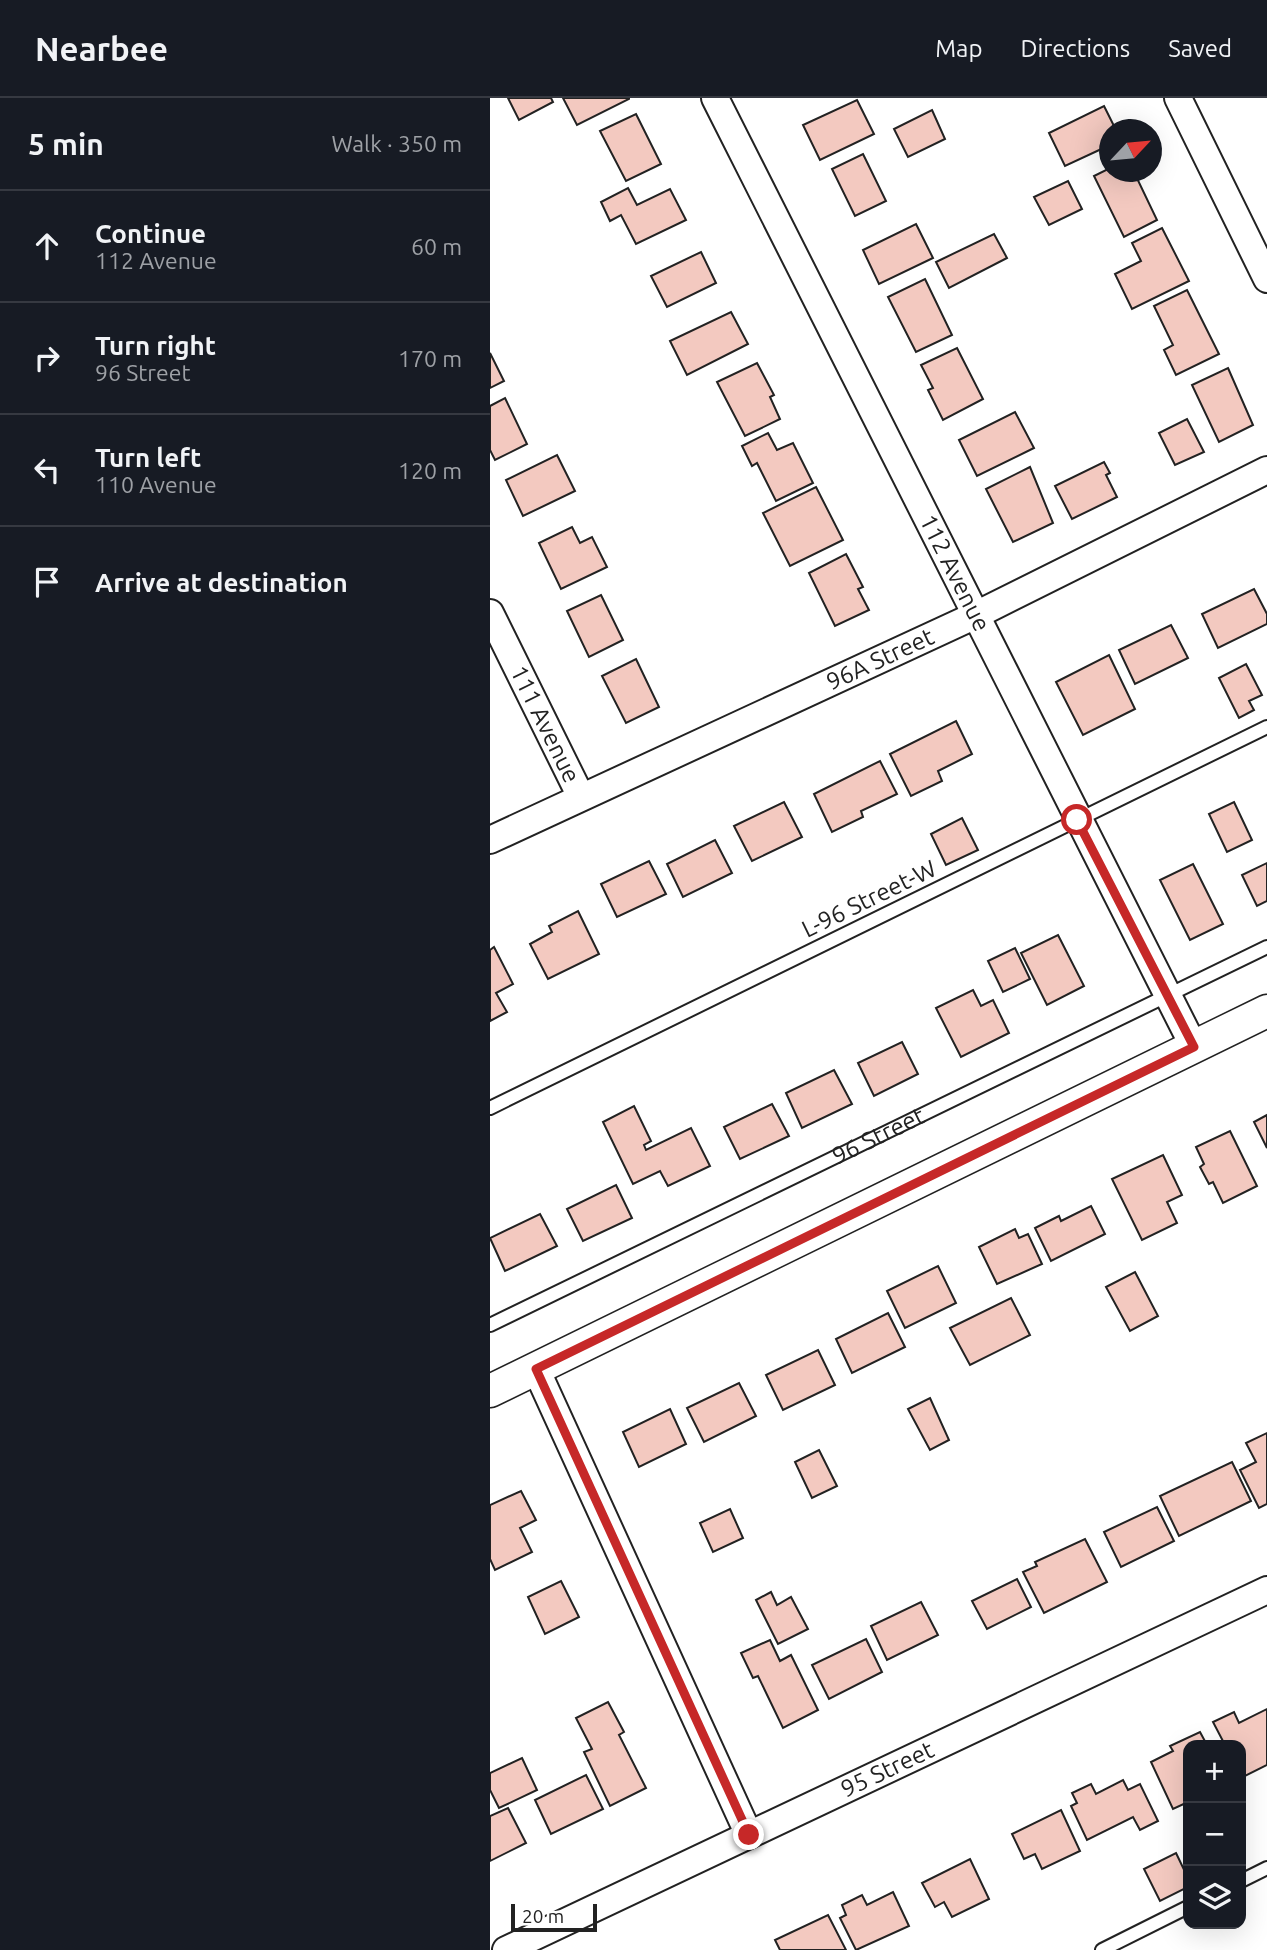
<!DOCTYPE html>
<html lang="en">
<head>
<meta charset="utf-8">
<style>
	:root { --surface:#171b24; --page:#20242c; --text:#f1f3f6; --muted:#9ea1a6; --line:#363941 }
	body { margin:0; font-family:Ubuntu,sans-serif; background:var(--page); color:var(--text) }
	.controls { position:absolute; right:21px; bottom:21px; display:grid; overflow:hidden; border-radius:14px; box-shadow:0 7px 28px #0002 }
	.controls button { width:63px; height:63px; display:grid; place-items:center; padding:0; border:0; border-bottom:2px solid var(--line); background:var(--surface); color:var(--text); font:35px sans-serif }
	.compass { position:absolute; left:609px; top:21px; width:63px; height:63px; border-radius:50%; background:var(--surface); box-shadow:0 7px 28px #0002; rotate:64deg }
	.scale { position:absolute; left:21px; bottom:18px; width:86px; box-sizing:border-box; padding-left:7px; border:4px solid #222; border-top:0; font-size:19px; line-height:24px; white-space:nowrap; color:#222; -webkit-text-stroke:5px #fff; paint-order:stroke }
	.stop { position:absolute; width:21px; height:21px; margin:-16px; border:5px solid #c62828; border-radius:50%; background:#fff }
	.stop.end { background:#c62828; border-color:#fff; box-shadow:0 2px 7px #0008 }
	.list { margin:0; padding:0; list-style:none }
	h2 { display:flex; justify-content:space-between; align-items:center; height:91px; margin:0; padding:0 28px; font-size:30px }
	h2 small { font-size:23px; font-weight:400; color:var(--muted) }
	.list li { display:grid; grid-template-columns:46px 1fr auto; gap:21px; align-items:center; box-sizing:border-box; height:112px; padding:0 28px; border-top:2px solid var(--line) }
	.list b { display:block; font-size:26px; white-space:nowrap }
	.list p { margin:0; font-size:23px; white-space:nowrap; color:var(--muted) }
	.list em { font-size:23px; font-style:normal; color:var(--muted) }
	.icon { flex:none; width:38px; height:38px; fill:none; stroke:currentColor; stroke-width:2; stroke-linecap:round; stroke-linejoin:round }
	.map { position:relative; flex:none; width:777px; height:1852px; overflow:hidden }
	header { display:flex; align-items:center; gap:42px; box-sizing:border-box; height:98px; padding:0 35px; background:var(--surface); border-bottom:2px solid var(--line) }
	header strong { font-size:33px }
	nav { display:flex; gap:38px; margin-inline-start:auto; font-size:24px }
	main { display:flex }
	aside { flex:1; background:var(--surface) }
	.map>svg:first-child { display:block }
	.building { fill:#f3c9c0; stroke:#222; stroke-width:2 }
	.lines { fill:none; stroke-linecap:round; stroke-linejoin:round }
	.service-casing { stroke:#222; stroke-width:16 }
	.minor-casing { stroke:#222; stroke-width:30 }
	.tertiary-casing { stroke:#222; stroke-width:35 }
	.service { stroke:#fff; stroke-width:12 }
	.minor { stroke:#fff; stroke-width:26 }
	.tertiary { stroke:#fff; stroke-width:32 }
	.route { stroke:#c62828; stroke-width:9 }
	.labels { text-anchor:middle; stroke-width:5; stroke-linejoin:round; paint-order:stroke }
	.street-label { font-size:24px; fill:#222; stroke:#fff }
</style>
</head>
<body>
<header>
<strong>Nearbee</strong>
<nav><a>Map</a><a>Directions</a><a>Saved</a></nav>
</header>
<main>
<aside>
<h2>5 min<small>Walk · 350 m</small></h2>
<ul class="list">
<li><svg class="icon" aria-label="ahead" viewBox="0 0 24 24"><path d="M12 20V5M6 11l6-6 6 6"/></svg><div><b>Continue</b><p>112 Avenue</p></div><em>60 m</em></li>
<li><svg class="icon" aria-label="right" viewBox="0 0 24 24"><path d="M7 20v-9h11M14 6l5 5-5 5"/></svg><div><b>Turn right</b><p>96 Street</p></div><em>170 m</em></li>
<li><svg class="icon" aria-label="left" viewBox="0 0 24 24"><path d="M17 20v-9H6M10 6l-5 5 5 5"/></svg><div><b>Turn left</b><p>110 Avenue</p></div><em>120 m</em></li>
<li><svg class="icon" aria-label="arrive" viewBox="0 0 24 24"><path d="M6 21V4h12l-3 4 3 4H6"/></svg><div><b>Arrive at destination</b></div></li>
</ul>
</aside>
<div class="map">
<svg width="777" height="1852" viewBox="0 0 777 1852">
	<rect width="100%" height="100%" fill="#fff"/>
	<g class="building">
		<polygon points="18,0 61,0 63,4 29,22"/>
		<polygon points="73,0 139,0 139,1 87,27"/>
		<polygon points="367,2 384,36 330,62 313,27"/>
		<polygon points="614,8 626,32 620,32 620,47 575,68 559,35"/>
		<polygon points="442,12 455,41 418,59 404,31"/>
		<polygon points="146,16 171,66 136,83 110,33"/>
		<polygon points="373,56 396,103 365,118 342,71"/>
		<polygon points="620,70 620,74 644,74 667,122 634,139 604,78"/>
		<polygon points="578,83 592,111 559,127 544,99"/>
		<polygon points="138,90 147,107 180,91 196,122 146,146 131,117 120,123 111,104"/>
		<polygon points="426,126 443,160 389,186 373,152"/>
		<polygon points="672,130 699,183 642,211 625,176 651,163 642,145"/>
		<polygon points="504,136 517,160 459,190 446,164"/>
		<polygon points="211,154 226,185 177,209 161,178"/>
		<polygon points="435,181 462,237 426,254 398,199"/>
		<polygon points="697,192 729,256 686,277 674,252 683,247 664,208"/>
		<polygon points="241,214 258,246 197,277 180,243"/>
		<polygon points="467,250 493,301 453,322 438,292 443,290 431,267"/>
		<polygon points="0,255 14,283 0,290"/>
		<polygon points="267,265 284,297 280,299 290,321 255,338 227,284"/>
		<polygon points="738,270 763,327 729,344 702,287"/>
		<polygon points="15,300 37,346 5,362 0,352 0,308"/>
		<polygon points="525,314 544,350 487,378 469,342"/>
		<polygon points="697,321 714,354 685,367 669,335"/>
		<polygon points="278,335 287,352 303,345 323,385 286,403 267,365 262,368 252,348"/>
		<polygon points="67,357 85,393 33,418 16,382"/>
		<polygon points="614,364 620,375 616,377 627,399 582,421 565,388"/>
		<polygon points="540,369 563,425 523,444 496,391"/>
		<polygon points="326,389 353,442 300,468 273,415"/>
		<polygon points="82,429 90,445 102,439 117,469 71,491 49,445"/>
		<polygon points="356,456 373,489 368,491 379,512 345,528 319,475"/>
		<polygon points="764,491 777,516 777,526 728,550 712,516"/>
		<polygon points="111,497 133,542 99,559 77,513"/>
		<polygon points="681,527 698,560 645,586 629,552"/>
		<polygon points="619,557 645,611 593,637 566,584"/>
		<polygon points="146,561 169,609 136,625 112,578"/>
		<polygon points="756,566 772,597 759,603 764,612 749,620 729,580"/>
		<polygon points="466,623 482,656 448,673 452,683 421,698 400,656"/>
		<polygon points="390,663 407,696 371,713 373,719 342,734 324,696"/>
		<polygon points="294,704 312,739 262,763 244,728"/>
		<polygon points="744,704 762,742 737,754 719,716"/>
		<polygon points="472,720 488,752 456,767 441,736"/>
		<polygon points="225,742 242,775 193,799 177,766"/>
		<polygon points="159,763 176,796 127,819 111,786"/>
		<polygon points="777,765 777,803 767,808 752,777"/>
		<polygon points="703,766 733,826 700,842 670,782"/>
		<polygon points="88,813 109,856 58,881 40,846 62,834 59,828"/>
		<polygon points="568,837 594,888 557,907 531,855"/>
		<polygon points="4,849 23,886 6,895 17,914 0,923 0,852"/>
		<polygon points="525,850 540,881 513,894 498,863"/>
		<polygon points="483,892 491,908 503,902 519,935 471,959 446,910"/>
		<polygon points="412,944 428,976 384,998 368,965"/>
		<polygon points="344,972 362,1006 312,1030 296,995"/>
		<polygon points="282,1006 299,1038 250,1061 234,1029"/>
		<polygon points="144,1008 161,1043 154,1047 156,1052 201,1030 220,1068 178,1088 170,1073 143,1086 113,1024"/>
		<polygon points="777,1017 777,1050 764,1024"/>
		<polygon points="740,1033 767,1088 733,1105 723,1084 719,1086 710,1069 714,1066 706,1049"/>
		<polygon points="673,1057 692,1097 677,1104 687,1125 652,1142 622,1081"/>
		<polygon points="126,1087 142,1120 93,1143 77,1111"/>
		<polygon points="601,1108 615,1136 561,1163 545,1130 569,1118 571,1123"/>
		<polygon points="50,1116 67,1148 15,1173 0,1140"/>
		<polygon points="525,1131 529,1140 538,1136 552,1166 507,1186 489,1149"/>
		<polygon points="448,1168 466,1205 415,1230 397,1193"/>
		<polygon points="645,1174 668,1218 640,1233 616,1189"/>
		<polygon points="521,1200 540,1237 480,1267 460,1230"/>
		<polygon points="398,1215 415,1249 362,1275 346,1241"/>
		<polygon points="328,1252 345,1287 293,1312 276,1277"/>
		<polygon points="249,1285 266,1318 214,1344 197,1310"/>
		<polygon points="440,1300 459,1342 440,1352 418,1311"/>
		<polygon points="180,1311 196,1346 149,1369 133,1334"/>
		<polygon points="777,1335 777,1406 769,1410 750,1372 766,1364 756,1345"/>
		<polygon points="329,1352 347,1388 322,1400 305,1364"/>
		<polygon points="742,1364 761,1403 689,1438 670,1398"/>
		<polygon points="31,1393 46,1422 30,1430 42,1454 5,1472 0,1461 0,1407"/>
		<polygon points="667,1409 684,1443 631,1469 614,1434"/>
		<polygon points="240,1411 253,1440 223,1454 210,1425"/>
		<polygon points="595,1441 617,1484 554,1515 533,1474 547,1468 545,1464"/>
		<polygon points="527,1481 541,1509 497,1531 482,1503"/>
		<polygon points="71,1483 89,1519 55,1536 38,1499"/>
		<polygon points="281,1494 287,1507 301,1499 318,1531 288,1546 266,1502"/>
		<polygon points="431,1504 448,1537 397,1562 381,1528"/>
		<polygon points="376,1541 392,1574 339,1601 322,1567"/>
		<polygon points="280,1542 290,1563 301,1557 328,1612 293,1630 268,1578 263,1580 251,1555"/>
		<polygon points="118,1604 134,1634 129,1637 156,1690 120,1708 94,1654 102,1651 86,1620"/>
		<polygon points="777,1611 777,1667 751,1680 751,1647 735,1647 723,1624 744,1614 749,1625"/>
		<polygon points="710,1634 717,1647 698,1647 698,1704 683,1711 661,1664 683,1653 680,1648"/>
		<polygon points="32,1660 47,1692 9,1710 0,1692 0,1675"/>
		<polygon points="96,1677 113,1711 61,1736 45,1702"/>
		<polygon points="633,1682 638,1692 650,1686 668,1723 650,1732 643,1719 597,1742 581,1708 587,1705 582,1695 601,1686 606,1696"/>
		<polygon points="18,1710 36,1745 0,1763 0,1718"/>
		<polygon points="571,1712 590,1753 552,1771 545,1756 534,1761 522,1736"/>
		<polygon points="686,1755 698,1780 698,1789 670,1803 654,1771"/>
		<polygon points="480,1761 499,1801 462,1819 454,1804 445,1809 432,1785"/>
		<polygon points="403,1794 419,1828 366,1852 350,1820 356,1817 352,1807 372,1797 377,1807"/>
		<polygon points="338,1817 356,1852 290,1852 285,1842"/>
	</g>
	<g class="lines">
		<g class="service-casing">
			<g id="service">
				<polyline points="0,1010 777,629"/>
				<path id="s1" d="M0,1227L777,849"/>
				<polyline points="751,1783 777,1770"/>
				<polyline points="612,1852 698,1809"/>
			</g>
		</g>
		<g class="minor-casing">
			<g id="minor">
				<path id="s2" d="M225,0L704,949"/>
				<polyline points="688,0 777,181"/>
				<path id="s3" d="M0,515L91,699"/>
				<path id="s4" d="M0,742L484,518L777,372"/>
				<polyline points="46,1271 259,1737"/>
				<path id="s5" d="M16,1852L777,1492"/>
			</g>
		</g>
		<g class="tertiary-casing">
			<polyline id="tertiary" points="0,1293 777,913"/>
		</g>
		<use href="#service" class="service"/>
		<use href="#minor" class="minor"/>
		<use href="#tertiary" class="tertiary"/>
	</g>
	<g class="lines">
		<polyline class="route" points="259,1737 46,1271 704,949 587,722"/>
	</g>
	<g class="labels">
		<g class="street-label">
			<text dy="8" stroke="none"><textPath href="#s2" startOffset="532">112 Avenue</textPath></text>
			<text dy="8" stroke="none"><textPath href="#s4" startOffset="430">96A Street</textPath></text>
			<text dy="8" stroke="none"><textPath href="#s3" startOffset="124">111 Avenue</textPath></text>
			<text transform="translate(379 801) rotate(-26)" y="8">L-96 Street-W</text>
			<text dy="8" stroke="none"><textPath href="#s1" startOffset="432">96 Street</textPath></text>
			<text dy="8" stroke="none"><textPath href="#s5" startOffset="422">95 Street</textPath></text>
		</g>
	</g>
</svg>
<div class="controls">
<button>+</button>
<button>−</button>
<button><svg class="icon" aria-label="layers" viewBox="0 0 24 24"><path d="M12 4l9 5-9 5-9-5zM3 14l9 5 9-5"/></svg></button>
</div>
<svg class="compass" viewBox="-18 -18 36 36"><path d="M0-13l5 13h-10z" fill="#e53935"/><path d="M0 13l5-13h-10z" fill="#9ea1a6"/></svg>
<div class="scale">20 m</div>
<div class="stop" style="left:587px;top:722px"></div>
<div class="stop end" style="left:259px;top:1737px"></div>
</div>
</main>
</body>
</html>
